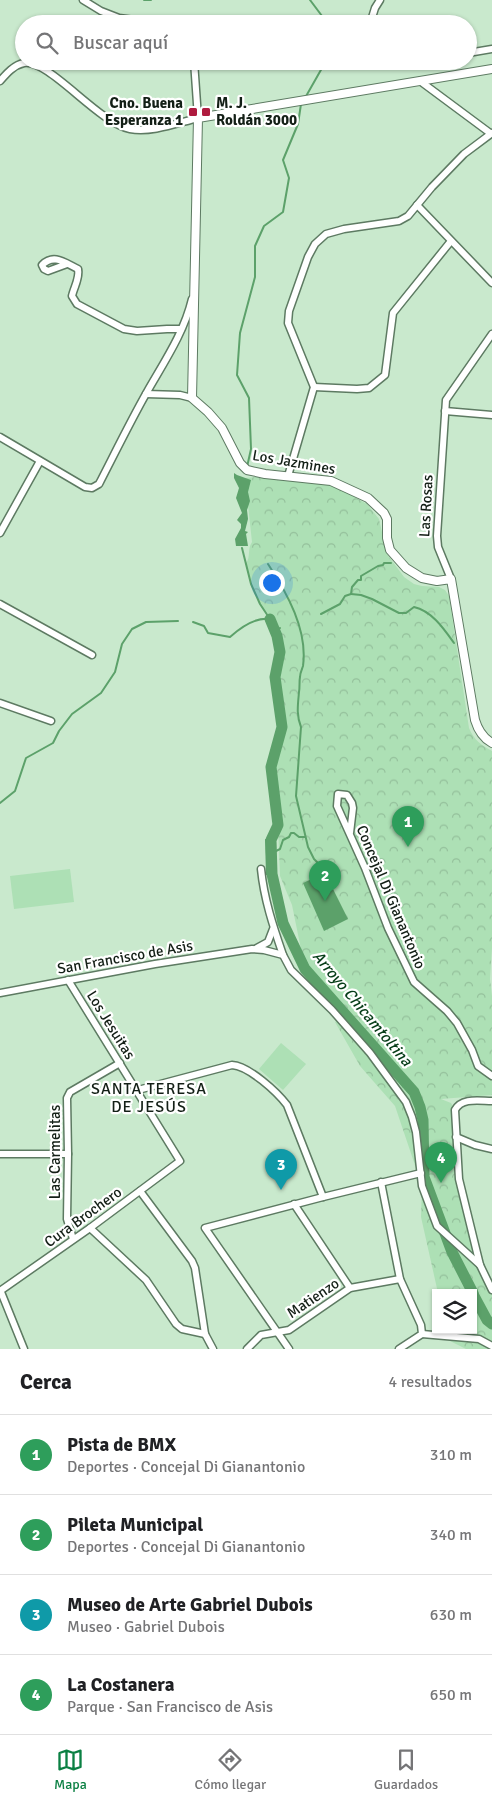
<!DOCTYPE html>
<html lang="es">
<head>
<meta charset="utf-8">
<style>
	:root { --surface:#fff; --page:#f2f2f2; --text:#202124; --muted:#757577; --line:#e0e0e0; --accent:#0b8043 }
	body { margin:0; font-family:Signika,sans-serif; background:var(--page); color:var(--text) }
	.controls { position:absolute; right:15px; bottom:15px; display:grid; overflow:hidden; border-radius:0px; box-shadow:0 1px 4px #0004 }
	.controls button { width:45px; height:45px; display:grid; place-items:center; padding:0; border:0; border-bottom:1px solid var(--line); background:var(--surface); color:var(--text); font:25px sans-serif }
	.you { position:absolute; left:271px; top:582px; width:18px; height:18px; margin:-12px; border:4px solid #fff; border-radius:50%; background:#1a73e8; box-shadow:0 0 0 8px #1a73e833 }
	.badge { display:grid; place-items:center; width:32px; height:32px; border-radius:50%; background:var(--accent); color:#fff; font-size:16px; font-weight:700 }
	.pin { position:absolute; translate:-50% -41px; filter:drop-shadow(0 1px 2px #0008) }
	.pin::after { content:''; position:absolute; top:26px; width:18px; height:15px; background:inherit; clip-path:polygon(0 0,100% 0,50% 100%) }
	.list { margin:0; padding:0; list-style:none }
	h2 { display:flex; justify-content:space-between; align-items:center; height:65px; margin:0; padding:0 20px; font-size:21px }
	h2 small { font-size:16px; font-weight:400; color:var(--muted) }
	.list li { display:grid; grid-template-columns:32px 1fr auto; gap:15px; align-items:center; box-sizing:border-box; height:80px; padding:0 20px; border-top:1px solid var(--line) }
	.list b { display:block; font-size:19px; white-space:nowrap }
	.list p { margin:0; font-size:16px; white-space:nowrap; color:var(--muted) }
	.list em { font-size:16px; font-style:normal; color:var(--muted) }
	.icon { flex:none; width:28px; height:28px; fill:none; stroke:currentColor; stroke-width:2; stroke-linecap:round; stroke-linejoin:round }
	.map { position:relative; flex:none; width:492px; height:1349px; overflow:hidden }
	.search { position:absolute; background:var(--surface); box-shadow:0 1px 4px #0004; left:15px; right:15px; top:15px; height:55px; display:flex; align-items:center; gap:12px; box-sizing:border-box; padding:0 18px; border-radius:28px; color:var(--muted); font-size:19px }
	.sheet { height:385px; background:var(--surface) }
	nav { display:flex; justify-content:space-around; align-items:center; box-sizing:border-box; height:70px; border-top:1px solid var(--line); background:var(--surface); font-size:14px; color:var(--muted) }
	nav a { display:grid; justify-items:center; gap:2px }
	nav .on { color:var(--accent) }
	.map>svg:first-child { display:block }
	.green { fill:#ade0b5 }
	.park { fill:url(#park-crowns) }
	.water { fill:#5ca16a }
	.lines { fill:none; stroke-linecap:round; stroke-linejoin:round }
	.stream { stroke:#5ca16a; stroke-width:2 }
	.river { stroke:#5ca16a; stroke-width:11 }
	.minor-casing { stroke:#5d7a62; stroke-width:9 }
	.tertiary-casing { stroke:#5d7a62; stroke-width:10 }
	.minor { stroke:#fff; stroke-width:6 }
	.tertiary { stroke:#fff; stroke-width:8 }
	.poi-dot { fill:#af1b3f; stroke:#fff; stroke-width:2 }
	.labels { text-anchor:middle; stroke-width:4.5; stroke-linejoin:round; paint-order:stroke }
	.poi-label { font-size:15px; font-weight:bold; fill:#131f16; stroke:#fff; text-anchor:end }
	.street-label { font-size:15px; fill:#131f16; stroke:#fff }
	.water-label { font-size:16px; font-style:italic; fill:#063d18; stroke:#fff }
	.neighbourhood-label { font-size:16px; letter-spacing:1px; fill:#131f16; stroke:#fff }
</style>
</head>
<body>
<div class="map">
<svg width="492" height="1349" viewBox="0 0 492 1349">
	<defs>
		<pattern id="park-crowns" width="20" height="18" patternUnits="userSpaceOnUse" patternTransform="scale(1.25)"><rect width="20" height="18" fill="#ade0b5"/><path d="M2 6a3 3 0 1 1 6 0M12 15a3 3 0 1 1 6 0" fill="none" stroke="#94c09b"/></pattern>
	</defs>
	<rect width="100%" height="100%" fill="#c9e9cd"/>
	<g class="green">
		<polygon points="70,869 74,902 14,909 10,876"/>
		<polygon points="281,1043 306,1064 283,1090 259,1069"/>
	</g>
	<path class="park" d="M255,477L331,484L367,504L379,519L387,554L404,577L414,584L422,586L439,587L445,590L449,596L469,728C474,740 481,745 492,751V948L490,979L492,996V1095L441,1099L451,1103L455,1110L459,1179L492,1289V1349H466L448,1340L446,1330H473V1293H438L421,1217L422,1186L395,1106L360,1066L335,1022L346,1016L357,1022L305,969L292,905L280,876L278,825L271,767L282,727L275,677L280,652L277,636L270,616L260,604L251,584L246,563C251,557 247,549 252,542L245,478Z"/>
	<g class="water">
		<polygon points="234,473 237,475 251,480 248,492 250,501 247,510 248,519 245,531 248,532 246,534 248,546 236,546 235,539 241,528 241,524 237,520 242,513 236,498 239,488 234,478"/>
		<polygon points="265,839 275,841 277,874 266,875"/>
		<polygon points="325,873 348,919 324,931 303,883"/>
	</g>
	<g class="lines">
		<g class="stream">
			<polyline points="144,0 151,0"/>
			<polyline points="310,0 328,24"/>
			<polyline points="305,98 326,61"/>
			<polyline points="247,467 251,449 249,398 237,375 240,333 255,277 255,246 264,226 283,212 289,178 283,160 298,124 301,104"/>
			<polyline points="242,548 251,584 260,604 270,619"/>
			<path d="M268,564C287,593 308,630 303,666C302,669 300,673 300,677C299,682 300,687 299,692C298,704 296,715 301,727L296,796L308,847L314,859L331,876V879L328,883"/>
			<path d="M351,594L361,595L372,599L399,613H406L414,607C432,611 444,629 454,643"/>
			<polyline points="321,614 340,604 345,596 351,594 352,587 358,580 361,580 361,576 378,566 383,565 384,563 391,563"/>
			<path d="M193,622L204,626L208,633L230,637C240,628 256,617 270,619"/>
			<polyline points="277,636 277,630 280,628"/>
			<polyline points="0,803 15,791 26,758 53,743 59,731 72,714 101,693 115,672 122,644 132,629 146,622 178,621"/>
			<polyline points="274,852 280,849 283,840 289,837 291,833 294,833 299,837 305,837"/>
		</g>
		<g class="river">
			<polyline points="270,619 277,636 280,652 275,677 282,727 271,767 278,825 271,840 272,874 283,923 305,969 414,1092 420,1107 423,1120 424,1177 452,1252 473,1293"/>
			<polyline points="473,1294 487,1320 492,1324"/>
		</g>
		<g class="minor-casing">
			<g id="minor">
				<polyline points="83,0 101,11 119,18 164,24"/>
				<polyline points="370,24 375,8 380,0"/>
				<polyline points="468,53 492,49"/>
				<polyline points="386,61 393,64 419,61"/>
				<path d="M0,81C7,73 14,65 24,63C49,59 98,123 130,129C152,133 177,123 198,118L194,61"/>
				<polyline points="420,81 490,133"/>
				<polyline points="417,205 492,283"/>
				<path d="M67,264L48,271L44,269L42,265C54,253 65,263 78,269C80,278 74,287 72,296L77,304L124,329L137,331L167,329H181"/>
				<polyline points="314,387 357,389 369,388 385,375 393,313 451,241"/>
				<polyline points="146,394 180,395 192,398"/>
				<polyline points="445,411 492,415"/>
				<path d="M0,437L85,487L92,488L99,484C115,453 130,422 147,392C164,362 184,333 192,299"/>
				<polyline points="288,476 314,387 288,323 289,311 308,257 315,244 326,234 344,229 399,221 408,216 432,187 464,154 492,133"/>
				<polyline points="0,533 40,461"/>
				<polyline points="451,579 438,547 437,536 446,400 492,334"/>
				<polyline points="0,604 92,655"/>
				<polyline points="0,703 51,721"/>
				<polyline points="350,833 353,808 352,803 347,795 338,794 337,806 365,868 388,928 414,982 447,1011 457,1023 472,1050 478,1066 492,1076"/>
				<path d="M261,869C264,899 273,926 283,955"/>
				<polyline points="257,948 268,942 273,929"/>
				<polyline points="0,993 155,964 252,949 264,950 283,955 291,970 332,1010 370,1053 406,1102 412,1117 416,1132 422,1186 437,1226 480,1265"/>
				<path d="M138,1090L232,1065C249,1066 277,1092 287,1105L323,1197"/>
				<path d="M492,1101C480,1101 462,1097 455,1110L459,1179L480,1265L492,1290"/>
				<polyline points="456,1137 475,1145 492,1149"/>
				<polyline points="0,1154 68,1154"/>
				<polyline points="381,1182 400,1279 421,1325 422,1334 399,1349"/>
				<polyline points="140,1191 192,1261 195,1268 205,1334 213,1349"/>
				<polyline points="294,1204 350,1288"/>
				<polyline points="90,1228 146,1280 176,1324 182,1329 205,1334"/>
				<polyline points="73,1239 67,1219 68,1154 67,1098 70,1092 120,1063"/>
				<polyline points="0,1291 90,1228 180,1161 68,980"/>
				<polyline points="1,1292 24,1349"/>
				<polyline points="422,1334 479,1339 492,1346"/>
				<polyline points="247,1349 261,1335 289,1330 350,1288 400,1279"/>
				<polyline points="289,1349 205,1228 323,1197 421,1173"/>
			</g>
		</g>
		<g class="tertiary-casing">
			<path id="tertiary" d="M492,69L198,118L192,398L208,412L222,428L240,463L247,470L265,474L331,481L368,498L384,513L387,519V538L390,550L406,568L422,578L437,581L451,579L475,720C478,730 483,738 492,743"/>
		</g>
		<use href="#minor" class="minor"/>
		<use href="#tertiary" class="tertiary"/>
	</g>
	<g class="poi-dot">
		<rect x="188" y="107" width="10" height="10" rx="2.5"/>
		<rect x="201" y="107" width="10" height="10" rx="2.5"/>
	</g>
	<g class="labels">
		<g class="poi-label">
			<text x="183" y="108">Cno. Buena<tspan x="183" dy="17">Esperanza 1</tspan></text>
			<text x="216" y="108" text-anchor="start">M. J.<tspan x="216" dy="17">Roldán 3000</tspan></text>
		</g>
		<g class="street-label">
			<text transform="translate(294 462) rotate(10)" y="5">Los Jazmines</text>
			<text transform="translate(426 506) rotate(-87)" y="5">Las Rosas</text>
			<text transform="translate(391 897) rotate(67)" y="5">Concejal Di Gianantonio</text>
			<text transform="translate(125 957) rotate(-10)" y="5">San Francisco de Asis</text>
			<text transform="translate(111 1025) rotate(58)" y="5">Los Jesuitas</text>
			<text transform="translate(55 1152) rotate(-90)" y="5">Las Carmelitas</text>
			<text transform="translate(83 1217) rotate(-36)" y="5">Cura Brochero</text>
			<text transform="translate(313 1298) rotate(-34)" y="5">Matienzo</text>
		</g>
		<g class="water-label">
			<text transform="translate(363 1008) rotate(50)" y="6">Arroyo Chicamtoltina</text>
		</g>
		<g class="neighbourhood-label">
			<text x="149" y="1094">SANTA TERESA<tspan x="149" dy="18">DE JESÚS</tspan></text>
		</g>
	</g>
</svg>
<div class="controls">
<button><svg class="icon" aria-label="layers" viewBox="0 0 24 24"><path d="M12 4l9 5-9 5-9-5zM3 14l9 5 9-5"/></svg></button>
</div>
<div class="you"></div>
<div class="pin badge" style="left:408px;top:847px;background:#2e9e5b">1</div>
<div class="pin badge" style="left:325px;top:901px;background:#2e9e5b">2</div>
<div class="pin badge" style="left:281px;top:1190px;background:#0f9aa8">3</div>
<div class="pin badge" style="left:441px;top:1183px;background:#2e9e5b">4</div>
<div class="search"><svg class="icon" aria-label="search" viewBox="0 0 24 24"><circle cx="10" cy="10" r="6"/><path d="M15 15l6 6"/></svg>Buscar aquí</div>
</div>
<section class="sheet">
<h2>Cerca<small>4 resultados</small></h2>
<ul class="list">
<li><span class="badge" style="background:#2e9e5b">1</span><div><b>Pista de BMX</b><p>Deportes · Concejal Di Gianantonio</p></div><em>310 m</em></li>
<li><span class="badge" style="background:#2e9e5b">2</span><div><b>Pileta Municipal</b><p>Deportes · Concejal Di Gianantonio</p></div><em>340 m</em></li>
<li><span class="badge" style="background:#0f9aa8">3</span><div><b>Museo de Arte Gabriel Dubois</b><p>Museo · Gabriel Dubois</p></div><em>630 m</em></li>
<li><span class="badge" style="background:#2e9e5b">4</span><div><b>La Costanera</b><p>Parque · San Francisco de Asis</p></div><em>650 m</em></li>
</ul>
</section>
<nav>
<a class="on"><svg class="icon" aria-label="map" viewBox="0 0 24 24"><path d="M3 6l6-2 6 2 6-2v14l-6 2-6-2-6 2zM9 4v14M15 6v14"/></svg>Mapa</a>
<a><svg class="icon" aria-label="directions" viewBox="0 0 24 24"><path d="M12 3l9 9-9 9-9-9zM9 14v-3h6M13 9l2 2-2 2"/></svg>Cómo llegar</a>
<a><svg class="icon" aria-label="saved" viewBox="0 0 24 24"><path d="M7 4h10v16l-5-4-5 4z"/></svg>Guardados</a>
</nav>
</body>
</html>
